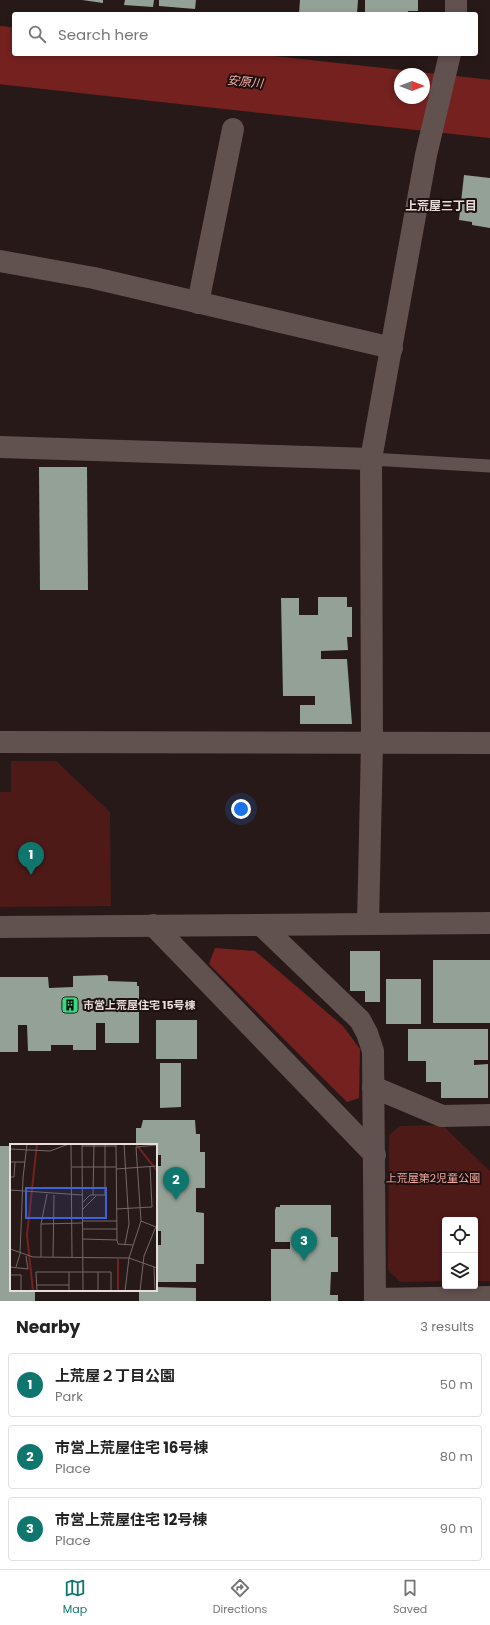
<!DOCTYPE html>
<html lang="en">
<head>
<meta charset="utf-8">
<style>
	:root { --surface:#fff; --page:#f2f2f2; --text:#222; --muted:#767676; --line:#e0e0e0; --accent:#0f766e }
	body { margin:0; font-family:Poppins,"Noto Sans JP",sans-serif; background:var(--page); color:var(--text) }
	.controls { position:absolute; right:12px; bottom:12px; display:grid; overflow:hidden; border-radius:4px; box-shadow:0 2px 6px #0003 }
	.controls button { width:36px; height:36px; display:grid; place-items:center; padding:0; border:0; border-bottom:1px solid var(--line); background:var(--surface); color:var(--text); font:20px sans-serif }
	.compass { position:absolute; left:394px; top:68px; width:36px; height:36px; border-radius:50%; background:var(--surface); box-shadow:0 2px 6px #0003; rotate:90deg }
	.you { position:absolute; left:241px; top:809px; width:14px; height:14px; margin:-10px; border:3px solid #fff; border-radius:50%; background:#1a73e8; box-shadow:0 0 0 6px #1a73e833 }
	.badge { display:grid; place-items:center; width:26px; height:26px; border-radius:50%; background:var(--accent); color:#fff; font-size:13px; font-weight:700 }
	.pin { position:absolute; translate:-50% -33px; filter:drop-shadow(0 1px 2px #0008) }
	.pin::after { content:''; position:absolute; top:21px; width:14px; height:12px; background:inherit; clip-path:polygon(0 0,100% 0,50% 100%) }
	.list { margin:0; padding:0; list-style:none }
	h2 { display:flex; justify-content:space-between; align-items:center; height:52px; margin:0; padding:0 16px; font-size:17px }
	h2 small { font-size:13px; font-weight:400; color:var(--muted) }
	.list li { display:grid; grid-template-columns:26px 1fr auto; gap:12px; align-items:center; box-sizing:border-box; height:64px; margin:0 8px 8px; padding:0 8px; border:1px solid var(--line); border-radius:4px }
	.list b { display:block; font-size:15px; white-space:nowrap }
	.list p { margin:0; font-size:13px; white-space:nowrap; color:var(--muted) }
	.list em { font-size:13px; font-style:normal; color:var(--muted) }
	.icon { flex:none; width:22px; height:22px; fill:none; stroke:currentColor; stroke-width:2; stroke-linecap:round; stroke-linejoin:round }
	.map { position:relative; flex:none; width:490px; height:1301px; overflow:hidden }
	.search { position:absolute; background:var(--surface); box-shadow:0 2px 6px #0003; left:12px; right:12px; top:12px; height:44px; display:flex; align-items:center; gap:10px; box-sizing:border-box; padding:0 14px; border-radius:4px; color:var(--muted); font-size:15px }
	.sheet { height:268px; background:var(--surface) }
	nav { display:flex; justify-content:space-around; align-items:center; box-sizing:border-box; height:56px; border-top:1px solid var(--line); background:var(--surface); font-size:11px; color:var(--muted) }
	nav a { display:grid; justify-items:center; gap:2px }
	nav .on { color:var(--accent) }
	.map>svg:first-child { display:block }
	.green { fill:#4d1a18 }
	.water { fill:#74211f }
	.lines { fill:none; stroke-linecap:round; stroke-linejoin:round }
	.river { stroke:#74211f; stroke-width:58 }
	.building { fill:#93a196 }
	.service { stroke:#61514f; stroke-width:13 }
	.minor { stroke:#61514f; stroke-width:22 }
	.tertiary { stroke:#61514f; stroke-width:22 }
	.labels { text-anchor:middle; stroke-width:4; stroke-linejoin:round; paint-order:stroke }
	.poi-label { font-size:11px; font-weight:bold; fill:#e7dedc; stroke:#1d100f; text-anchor:start }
	.park-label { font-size:11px; fill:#f3a9a2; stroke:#1d100f }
	.water-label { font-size:12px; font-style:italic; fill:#f7ada6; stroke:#1d100f }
	.neighbourhood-label { font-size:12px; font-weight:bold; fill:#e7dedc; stroke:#1d100f }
	.inset-river { fill:none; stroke:#74211f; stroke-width:2 }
	.inset-road { fill:none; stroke:#746866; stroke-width:1 }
	.view { fill:#3b64d9; fill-opacity:0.15; stroke:#3b64d9; stroke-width:2 }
	.inset-edge { fill:none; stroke:#e7dedc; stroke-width:2 }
</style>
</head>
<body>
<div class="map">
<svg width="490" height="1301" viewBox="0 0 490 1301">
	<rect width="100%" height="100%" fill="#271918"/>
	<g class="green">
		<polygon points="11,761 56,761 110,812 111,906 0,907 0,792 11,792"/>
		<polygon points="442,1125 490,1171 490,1281 475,1281 475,1220 445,1220 445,1281 400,1282 388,1270 389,1135 400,1126"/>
	</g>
	<polygon class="water" points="215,948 255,951 343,1026 360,1049 359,1098 347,1102 209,964"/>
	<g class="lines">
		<polyline class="river" points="0,55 490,109"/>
	</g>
	<g class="building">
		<polygon points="82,0 103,0 103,3"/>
		<polygon points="125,0 154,0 153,7 124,5"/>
		<polygon points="159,0 196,0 195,9 159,6"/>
		<polygon points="300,0 358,0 357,14 299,14"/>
		<polygon points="365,0 418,0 418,11 408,11 408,14 365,14"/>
		<polygon points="464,175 490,178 490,228 472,225 472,222 459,220"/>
		<polygon points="39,467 87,467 88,590 40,590"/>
		<polygon points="318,597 347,597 347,607 352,607 352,637 347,637 348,650 321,651 321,659 347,659 352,724 300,724 300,705 315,705 315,696 283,696 281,598 299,598 299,615 318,615"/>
		<polygon points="350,951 380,951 380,1002 365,1002 365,991 350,991"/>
		<rect x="433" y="960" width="57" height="63"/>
		<polygon points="106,975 108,976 108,981 137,982 137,986 139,986 139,1043 105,1043 105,1023 96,1023 96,1050 73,1050 73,1045 51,1045 51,1051 28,1051 27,1025 18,1025 18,1052 0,1052 0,977 48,977 49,988 73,987 73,976"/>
		<rect x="386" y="979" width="35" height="45"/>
		<rect x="156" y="1020" width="41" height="39"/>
		<polygon points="408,1029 488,1029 488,1060 474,1060 474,1065 488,1064 488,1098 441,1098 441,1082 426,1082 426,1061 408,1061"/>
		<polygon points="160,1063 181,1063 181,1107 160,1108"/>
		<polygon points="143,1120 195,1120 196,1134 200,1134 200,1152 205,1152 205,1188 196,1188 196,1212 204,1213 204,1264 196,1264 196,1282 156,1282 156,1245 161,1245 161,1231 156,1231 156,1166 161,1166 161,1155 156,1155 156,1145 136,1145 136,1128 141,1128"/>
		<polygon points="0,1146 11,1146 11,1290 45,1290 45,1292 35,1292 35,1301 0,1301"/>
		<polygon points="280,1205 331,1205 331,1237 338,1237 338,1272 331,1272 330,1295 338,1295 338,1301 271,1301 271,1249 290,1249 290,1242 275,1242 275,1210 276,1207 280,1207"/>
		<polygon points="156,1287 196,1288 196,1301 139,1301 139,1290 156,1290"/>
	</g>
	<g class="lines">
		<polyline class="service" points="371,459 490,466"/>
		<g class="minor">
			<polyline points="456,0 456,14"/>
			<polyline points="0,261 94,278 392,348"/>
			<polyline points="198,303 233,129"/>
			<polyline points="0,447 371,459"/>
			<polyline points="0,742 490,743"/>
			<polyline points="368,924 372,744 371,459 426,155 450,54"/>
			<polyline points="153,925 375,1155"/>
			<polyline points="261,925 360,1020 367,1033 373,1051 375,1299 490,1297"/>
			<polyline points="373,1087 442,1116 490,1115"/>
		</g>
		<polyline class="tertiary" points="0,927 490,923"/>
	</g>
	<defs>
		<g id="building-square" transform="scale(0.9)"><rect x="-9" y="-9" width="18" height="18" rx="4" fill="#37d880" stroke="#1d100f"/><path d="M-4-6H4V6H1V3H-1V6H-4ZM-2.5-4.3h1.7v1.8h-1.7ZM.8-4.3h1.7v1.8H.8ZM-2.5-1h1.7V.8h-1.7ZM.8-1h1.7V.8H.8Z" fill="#111"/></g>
	</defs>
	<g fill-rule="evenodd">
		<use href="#building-square" x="70" y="1005"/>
	</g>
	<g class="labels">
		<g class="poi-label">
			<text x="83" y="1009">市営上荒屋住宅 15号棟</text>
		</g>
		<g class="park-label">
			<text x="433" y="1182">上荒屋第2児童公園</text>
		</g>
		<g class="water-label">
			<text transform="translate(245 82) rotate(6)" y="4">安原川</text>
		</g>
		<g class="neighbourhood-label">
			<text x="441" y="210">上荒屋三丁目</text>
		</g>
	</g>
	<g transform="translate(10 1144)">
		<rect width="147" height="147" fill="#271918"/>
		<path class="inset-river" d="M126,0L147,27M108,115V147M23,147L17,91L27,0"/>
		<path class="inset-road" d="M61,0L62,113M72,0L73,147M114,0L119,80L115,100M72,2H106M0,5L40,7L59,0M0,18H15M62,23H106M106,25L147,22M0,33H4L5,18M0,46L72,51M83,51L84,0M73,58L80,51H95V0M73,65L86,52M106,65L142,63L140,22M73,77H107M131,77L146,83M31,80L73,79M73,85H107M73,95L107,96L106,0M107,96L108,100L123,101M0,105L23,113L119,114L147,124M31,113V80L37,50M43,113L44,51M0,123L18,125L16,112M6,123L10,110L13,34L17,0M144,123L145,147M59,128V147M88,128V147M0,131H11V147M27,141H59M27,147L26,128H101V147M115,147L119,114L131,77L126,3L147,1M130,147L134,112L147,80"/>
		<path class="view" d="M16,44H96V74H16Z"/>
		<rect width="147" height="147" class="inset-edge"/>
	</g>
</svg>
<div class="controls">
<button><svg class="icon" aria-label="locate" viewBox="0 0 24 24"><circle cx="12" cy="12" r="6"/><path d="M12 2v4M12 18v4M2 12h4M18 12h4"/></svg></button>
<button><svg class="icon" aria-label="layers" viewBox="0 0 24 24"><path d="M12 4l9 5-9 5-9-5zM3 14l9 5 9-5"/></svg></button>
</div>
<svg class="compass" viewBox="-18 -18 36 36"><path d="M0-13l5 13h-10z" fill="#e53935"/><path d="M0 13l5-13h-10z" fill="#767676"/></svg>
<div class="you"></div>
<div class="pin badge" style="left:31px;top:875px">1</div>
<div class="pin badge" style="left:176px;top:1200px">2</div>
<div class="pin badge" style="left:304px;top:1261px">3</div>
<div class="search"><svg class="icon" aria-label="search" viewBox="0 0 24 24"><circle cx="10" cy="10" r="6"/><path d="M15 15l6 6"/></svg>Search here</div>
</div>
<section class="sheet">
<h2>Nearby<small>3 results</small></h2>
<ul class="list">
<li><span class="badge">1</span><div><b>上荒屋２丁目公園</b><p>Park</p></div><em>50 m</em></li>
<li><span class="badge">2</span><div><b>市営上荒屋住宅 16号棟</b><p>Place</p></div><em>80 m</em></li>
<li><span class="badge">3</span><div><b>市営上荒屋住宅 12号棟</b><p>Place</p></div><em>90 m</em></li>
</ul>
</section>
<nav>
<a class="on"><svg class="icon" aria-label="map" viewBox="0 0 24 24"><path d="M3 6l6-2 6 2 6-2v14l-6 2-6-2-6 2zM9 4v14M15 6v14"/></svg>Map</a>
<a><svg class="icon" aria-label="directions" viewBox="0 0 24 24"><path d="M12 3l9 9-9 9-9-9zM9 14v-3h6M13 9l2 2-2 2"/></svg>Directions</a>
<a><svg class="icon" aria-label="saved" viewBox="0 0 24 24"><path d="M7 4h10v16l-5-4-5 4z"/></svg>Saved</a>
</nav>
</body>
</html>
